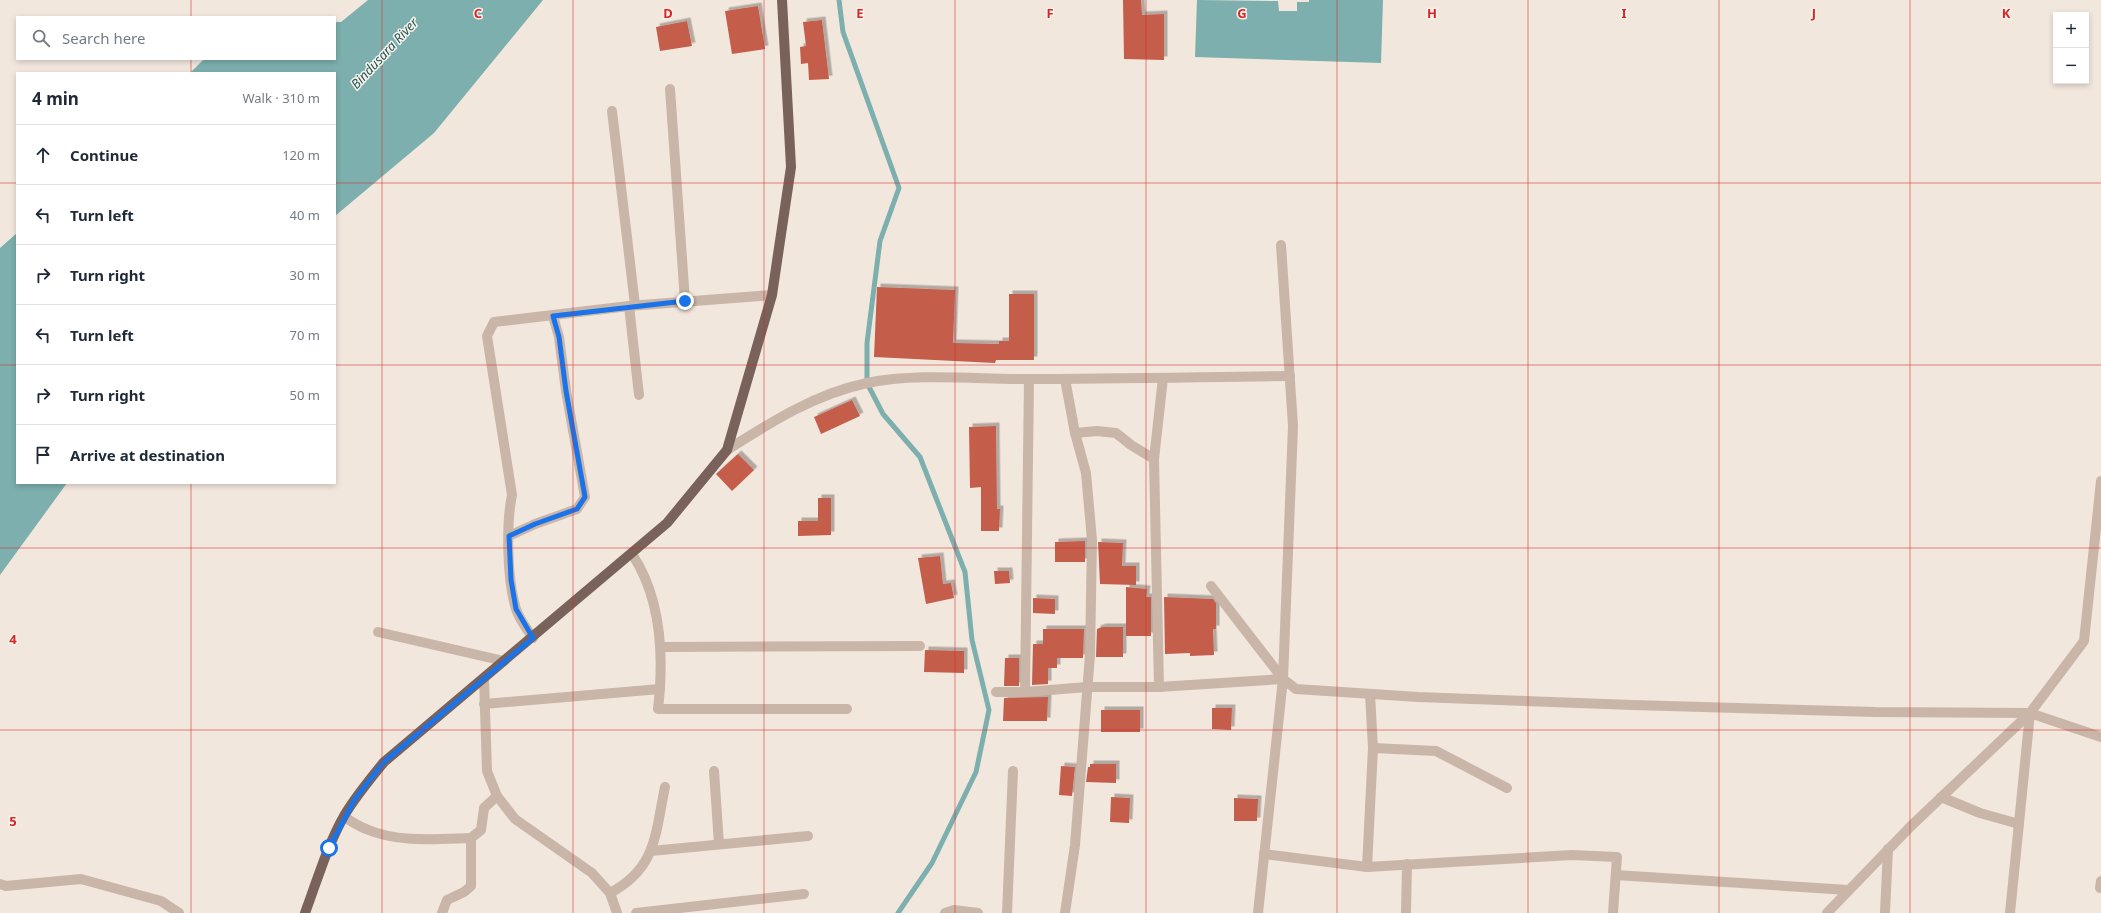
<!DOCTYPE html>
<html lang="en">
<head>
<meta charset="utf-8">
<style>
	:root { --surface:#fff; --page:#f6f6f7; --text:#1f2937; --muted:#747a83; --line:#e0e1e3 }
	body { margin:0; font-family:"Noto Sans",sans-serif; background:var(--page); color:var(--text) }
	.controls { position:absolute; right:12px; top:12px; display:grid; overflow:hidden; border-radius:0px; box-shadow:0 2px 6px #0003 }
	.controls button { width:36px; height:36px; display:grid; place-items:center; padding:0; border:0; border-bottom:1px solid var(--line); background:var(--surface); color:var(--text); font:20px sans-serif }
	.stop { position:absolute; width:12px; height:12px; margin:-9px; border:3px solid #1a73e8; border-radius:50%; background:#fff }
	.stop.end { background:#1a73e8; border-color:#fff; box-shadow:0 1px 4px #0008 }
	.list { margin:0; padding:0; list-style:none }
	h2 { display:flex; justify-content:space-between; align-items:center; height:52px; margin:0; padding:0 16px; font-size:17px }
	h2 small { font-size:13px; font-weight:400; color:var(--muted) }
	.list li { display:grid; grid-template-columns:26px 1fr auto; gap:12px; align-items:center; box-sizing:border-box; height:60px; padding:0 16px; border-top:1px solid var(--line) }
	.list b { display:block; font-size:15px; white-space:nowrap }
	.list em { font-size:13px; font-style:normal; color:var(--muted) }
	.icon { flex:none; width:22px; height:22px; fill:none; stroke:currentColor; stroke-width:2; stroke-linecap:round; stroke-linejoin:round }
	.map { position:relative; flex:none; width:2101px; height:913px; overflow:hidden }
	.search { position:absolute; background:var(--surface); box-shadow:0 2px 6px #0003; left:16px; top:16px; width:320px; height:44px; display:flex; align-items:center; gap:10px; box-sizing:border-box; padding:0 14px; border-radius:0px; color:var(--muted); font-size:15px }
	.panel { position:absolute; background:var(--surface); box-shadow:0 2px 6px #0003; left:16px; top:72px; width:320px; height:412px; border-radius:0px }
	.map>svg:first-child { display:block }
	.water { fill:#7cafad }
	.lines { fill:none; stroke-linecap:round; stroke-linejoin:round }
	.stream { stroke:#7cafad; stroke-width:5 }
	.building { fill:#c45d49; filter:url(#shadow) }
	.minor { stroke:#cab5a9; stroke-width:10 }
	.major { stroke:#79625a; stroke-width:10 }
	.route { stroke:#1a73e8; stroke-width:5 }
	.grid { fill:none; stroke:#d62828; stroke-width:1; stroke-opacity:0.55 }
	.labels { text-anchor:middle; stroke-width:3; stroke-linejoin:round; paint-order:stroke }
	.water-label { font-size:13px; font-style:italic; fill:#1f5958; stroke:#faf1ea }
	.grid-label { font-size:13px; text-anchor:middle; font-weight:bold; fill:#d62828; stroke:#faf1ea; stroke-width:3; stroke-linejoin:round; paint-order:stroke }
</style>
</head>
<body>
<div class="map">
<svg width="2101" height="913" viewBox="0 0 2101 913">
	<defs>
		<filter id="shadow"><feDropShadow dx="3.5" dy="-3.5" stdDeviation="0" flood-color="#0004"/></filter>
	</defs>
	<rect width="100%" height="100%" fill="#f2e7dd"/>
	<g class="water">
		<polygon points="368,0 543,0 434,133 335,216 335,73 190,73 204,59 335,59 335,22 341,22"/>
		<polygon points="1197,0 1278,1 1279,11 1297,11 1297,2 1309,2 1309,0 1383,0 1381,63 1195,57"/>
		<polygon points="17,233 17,483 67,483 0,575 0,248"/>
	</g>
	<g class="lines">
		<polyline class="stream" points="839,0 843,32 899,188 880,241 867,343 867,383 883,414 920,457 965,572 972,640 989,710 976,772 932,863 898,913"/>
	</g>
	<g class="building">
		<polygon points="1123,0 1141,0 1142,15 1164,14 1164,60 1124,59"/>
		<polygon points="758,6 765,49 732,54 725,11"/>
		<polygon points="822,20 829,79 809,80 808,63 801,64 800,47 806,46 803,22"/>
		<polygon points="687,21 692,46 660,51 656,27"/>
		<polygon points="877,287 955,290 953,343 999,344 999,341 1009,341 1009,294 1034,294 1034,360 996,360 995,363 874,357"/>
		<polygon points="852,400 860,416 821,434 814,417"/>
		<polygon points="996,426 997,509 1000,509 999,531 981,531 981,487 970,488 969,427"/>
		<polygon points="738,454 754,470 732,491 716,474"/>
		<polygon points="818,498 831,498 831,535 798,536 798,521 818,521"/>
		<polygon points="1085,541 1085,562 1055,562 1055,542"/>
		<polygon points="1098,542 1123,543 1122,566 1136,566 1136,585 1100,584"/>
		<polygon points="940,556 943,584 951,583 954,598 926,604 918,558"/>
		<polygon points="994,571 1009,571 1010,583 995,584"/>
		<polygon points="1126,587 1147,589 1146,597 1151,597 1151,636 1126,636"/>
		<polygon points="1164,597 1213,599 1216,603 1216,629 1213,629 1214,655 1190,656 1190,653 1165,654"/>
		<polygon points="1033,598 1055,599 1055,614 1033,613"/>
		<polygon points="1102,627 1123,627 1123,657 1096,657 1097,629"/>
		<polygon points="1043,629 1084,629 1083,658 1057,658 1057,668 1048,668 1048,684 1032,685 1033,644 1043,644"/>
		<polygon points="925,650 964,651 964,673 924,672"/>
		<polygon points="1005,658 1019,658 1019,686 1004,686"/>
		<polygon points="1048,697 1047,721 1003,721 1004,698"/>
		<polygon points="1212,708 1232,708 1231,730 1212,729"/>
		<rect x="1101" y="710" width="39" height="22"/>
		<polygon points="1090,764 1116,764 1116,783 1086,782 1088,767 1090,767"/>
		<polygon points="1061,766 1075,767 1072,796 1059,795"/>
		<polygon points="1111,797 1130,798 1129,823 1110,822"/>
		<polygon points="1234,798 1258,799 1257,821 1234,821"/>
	</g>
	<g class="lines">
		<g class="minor">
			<polyline points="670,89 685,301"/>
			<polyline points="612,111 635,305"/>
			<polyline points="629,306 639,395"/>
			<polyline points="1065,379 1075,433 1086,473 1092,540 1090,655 1075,845 1065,913"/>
			<polyline points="1075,433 1097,431 1116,433 1131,445 1154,459 1159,687"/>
			<path d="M727,450C771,422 815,394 867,383C915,373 975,379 1024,379C1113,379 1201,377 1290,376"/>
			<polyline points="1154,459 1163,378"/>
			<polyline points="509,536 535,524 577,509 585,497 566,391 559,337 553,316"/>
			<path d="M632,554C662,599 664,657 658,709H847"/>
			<polyline points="1211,586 1283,679 1296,689 1418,697 1633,705 1875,712 2030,713 2101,737"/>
			<polyline points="378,632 504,661"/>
			<path d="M533,638C527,629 519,619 516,609C507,580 506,524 512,495L487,336L494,322L629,306L772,295"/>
			<polyline points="661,647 920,646"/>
			<polyline points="484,678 487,771 497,796 515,819 592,873 610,893 617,913"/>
			<polyline points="996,692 1025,692 1087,687 1159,687 1283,679"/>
			<polyline points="1025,692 1029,379"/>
			<polyline points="1370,694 1373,748 1367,867 1572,855 1617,857 1613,913"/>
			<polyline points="484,704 660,689"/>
			<polyline points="1373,748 1436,751 1507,788"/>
			<polyline points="714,771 719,844"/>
			<polyline points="1941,797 1980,813 2019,824"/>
			<path d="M344,817C351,821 358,826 366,829C398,843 437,839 471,838"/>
			<polyline points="651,851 808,836"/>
			<polyline points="1264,854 1367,867"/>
			<polyline points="1616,875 1848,890"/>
			<polyline points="0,884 6,886 81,879 161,901 179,913"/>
			<polyline points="2100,888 2101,881"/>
			<path d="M610,893C657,868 655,834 665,787"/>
			<polyline points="442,913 447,900 464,892 471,886 471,838 481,830 484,808 497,796"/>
			<polyline points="636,913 804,894"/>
			<polyline points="945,913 954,910 978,913"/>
			<polyline points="1007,913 1013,771"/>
			<polyline points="1258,913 1283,679 1293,426 1281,245"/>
			<polyline points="1406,913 1407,864"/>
			<polyline points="1827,913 1911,826 2030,713 2084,641 2101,481"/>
			<polyline points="1885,913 1888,849"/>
			<polyline points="2010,913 2030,713"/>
		</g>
		<path class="major" d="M305,913C317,881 327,846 344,816C355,797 370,779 384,762L667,523L727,450L772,295L791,167L782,0"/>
	</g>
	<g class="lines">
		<polyline class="route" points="329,848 355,799 384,762 533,638 516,609 511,580 509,536 535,524 577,509 585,497 566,391 559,337 553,316 685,301"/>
	</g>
	<path class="grid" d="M191,0V17M382,0V913M573,0V913M764,0V913M955,0V913M1146,0V913M1337,0V913M1528,0V913M1719,0V913M1910,0V913M191,59V73M0,183H17M335,183H2101M0,365H17M335,365H2101M191,483V913M0,548H2101M0,730H2101"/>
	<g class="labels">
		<g class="water-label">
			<text transform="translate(384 53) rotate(-47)" y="5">Bindusara River</text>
		</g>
	</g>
	<g class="grid-label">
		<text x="478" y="18">C</text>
		<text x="668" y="18">D</text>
		<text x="860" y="18">E</text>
		<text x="1050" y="18">F</text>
		<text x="1242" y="18">G</text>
		<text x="1432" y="18">H</text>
		<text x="1624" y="18">I</text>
		<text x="1814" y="18">J</text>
		<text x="2006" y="18">K</text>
		<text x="13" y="644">4</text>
		<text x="13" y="826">5</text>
	</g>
</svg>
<div class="controls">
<button>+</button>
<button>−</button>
</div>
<div class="stop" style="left:329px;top:848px"></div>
<div class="stop end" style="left:685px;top:301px"></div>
<div class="search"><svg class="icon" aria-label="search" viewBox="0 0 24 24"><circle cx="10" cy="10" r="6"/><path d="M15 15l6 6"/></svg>Search here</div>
<section class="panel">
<h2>4 min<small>Walk · 310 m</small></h2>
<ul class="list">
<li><svg class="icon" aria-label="ahead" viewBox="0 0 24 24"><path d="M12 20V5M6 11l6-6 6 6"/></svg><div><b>Continue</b></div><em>120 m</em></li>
<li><svg class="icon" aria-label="left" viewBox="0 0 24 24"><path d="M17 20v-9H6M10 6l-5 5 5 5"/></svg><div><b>Turn left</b></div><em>40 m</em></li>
<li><svg class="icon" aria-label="right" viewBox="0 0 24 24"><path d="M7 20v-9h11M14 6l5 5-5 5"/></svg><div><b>Turn right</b></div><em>30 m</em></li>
<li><svg class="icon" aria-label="left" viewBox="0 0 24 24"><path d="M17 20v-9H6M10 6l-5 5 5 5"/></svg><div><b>Turn left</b></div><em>70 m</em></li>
<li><svg class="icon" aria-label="right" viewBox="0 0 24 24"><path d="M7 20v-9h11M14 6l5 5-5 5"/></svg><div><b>Turn right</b></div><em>50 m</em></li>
<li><svg class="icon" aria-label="arrive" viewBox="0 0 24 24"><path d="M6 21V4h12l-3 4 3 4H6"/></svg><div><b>Arrive at destination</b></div></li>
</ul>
</section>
</div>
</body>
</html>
